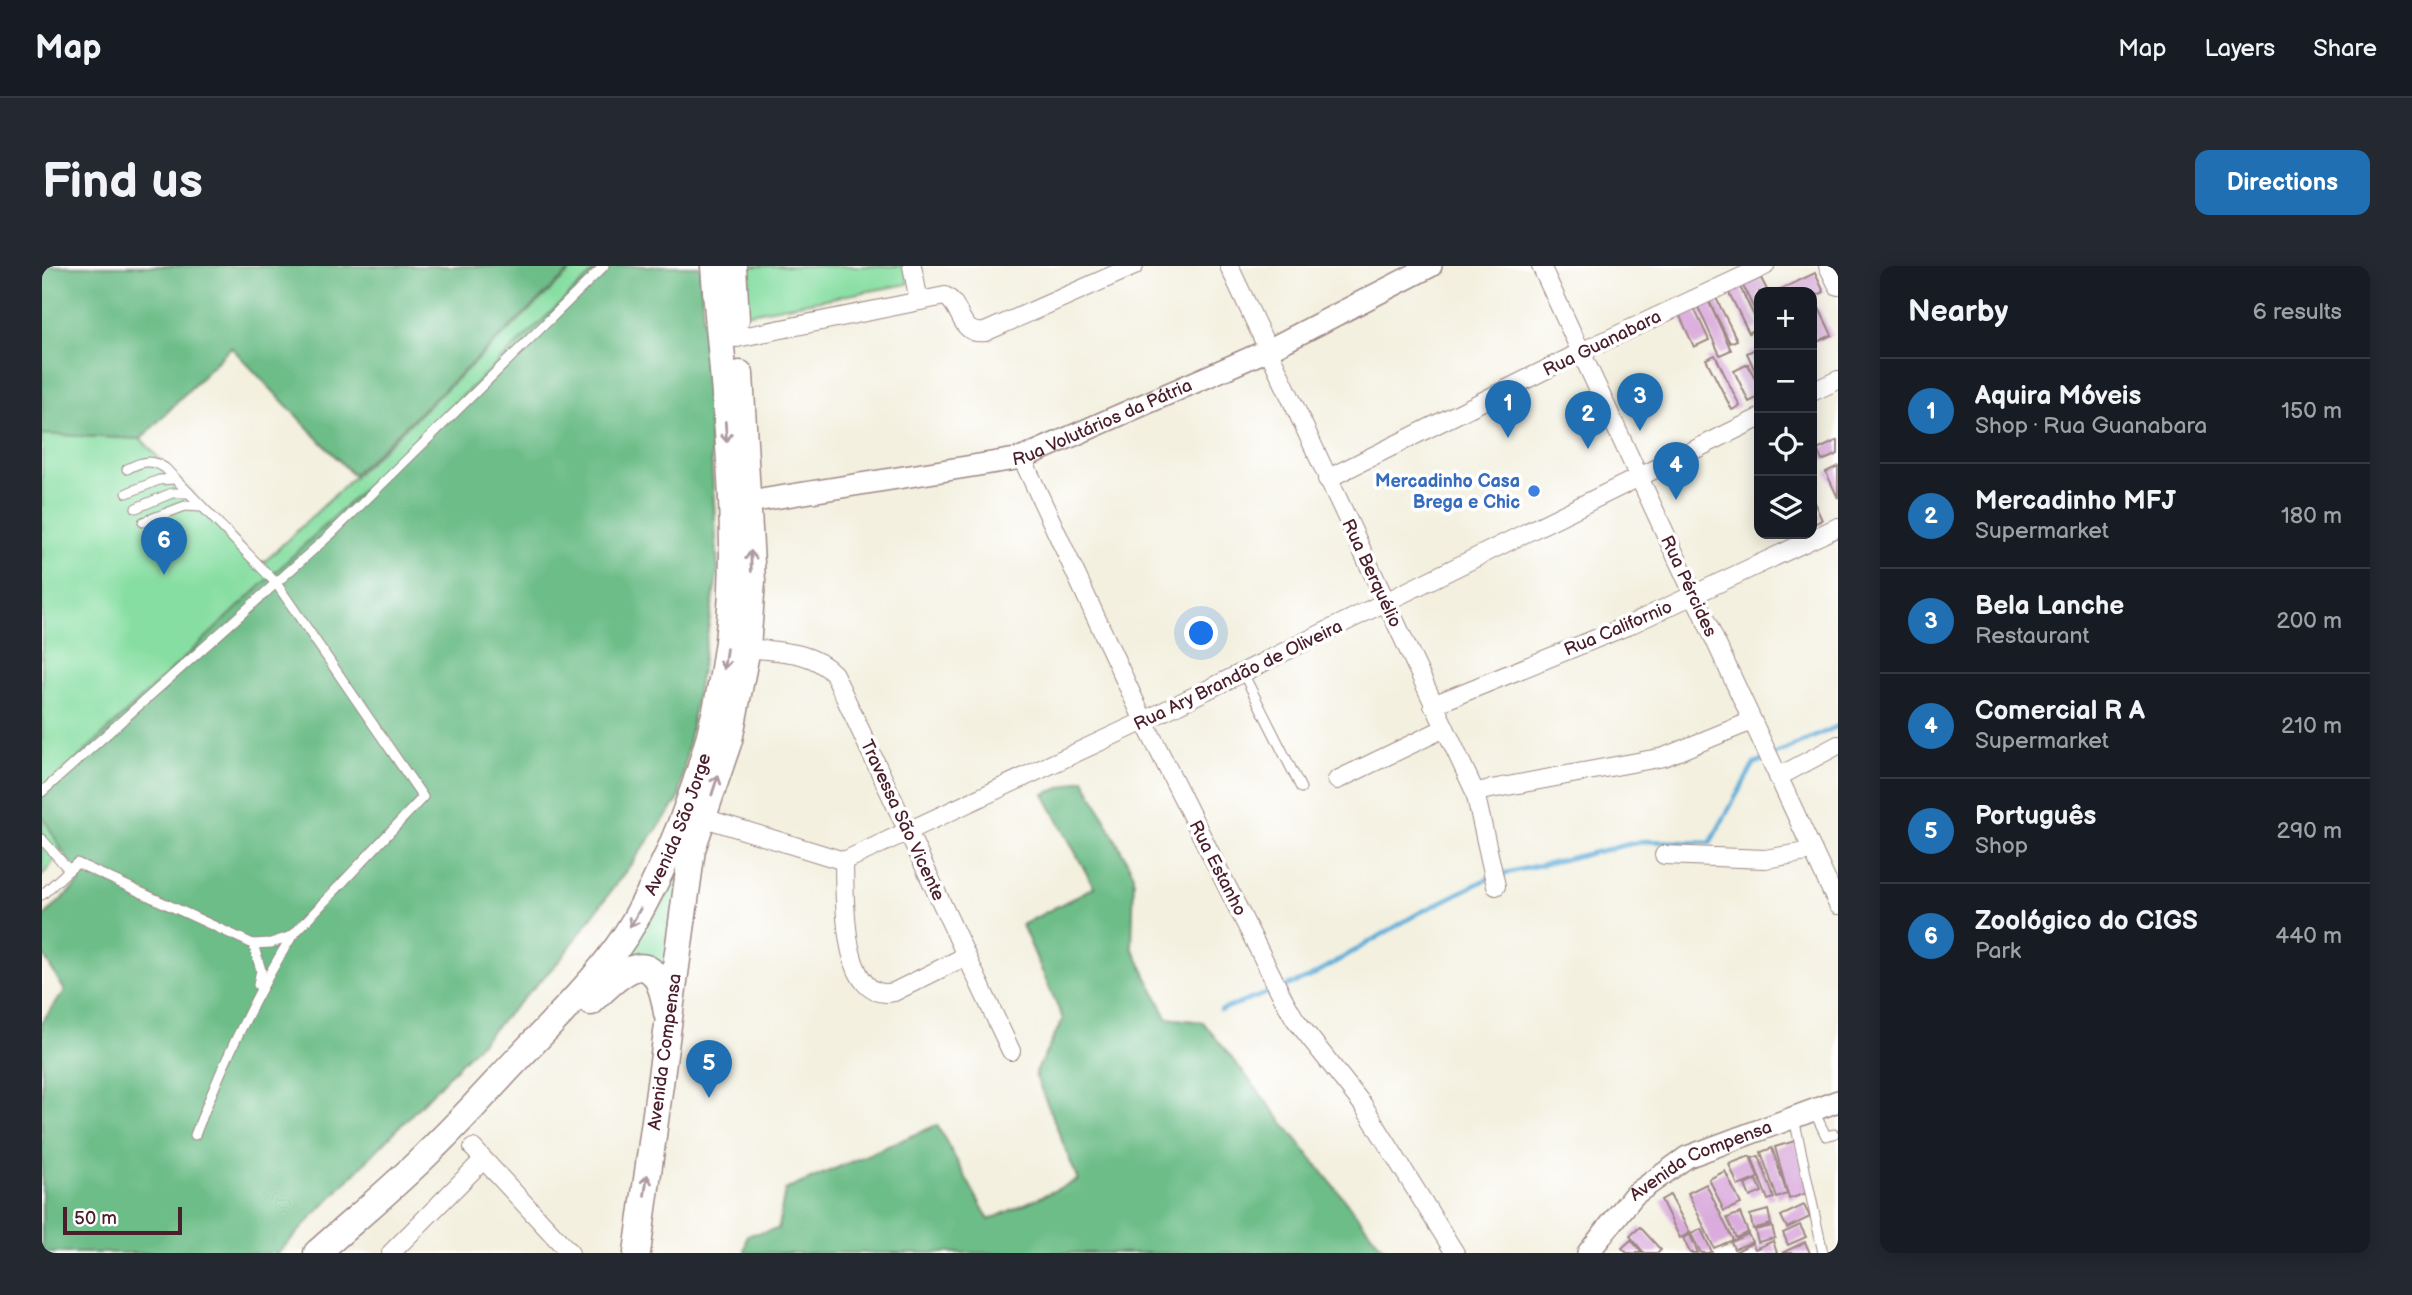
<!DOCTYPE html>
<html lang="en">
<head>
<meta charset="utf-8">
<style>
	:root { --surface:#171b24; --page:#242831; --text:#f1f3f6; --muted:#9ea1a6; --line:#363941; --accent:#1f6fb2 }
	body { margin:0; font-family:"Balsamiq Sans",sans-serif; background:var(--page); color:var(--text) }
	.controls { position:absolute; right:21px; top:21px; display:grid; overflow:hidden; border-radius:14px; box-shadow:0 4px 18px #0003 }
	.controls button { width:63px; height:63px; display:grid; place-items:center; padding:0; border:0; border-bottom:2px solid var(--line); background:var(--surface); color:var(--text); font:35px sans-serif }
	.scale { position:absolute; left:21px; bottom:18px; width:119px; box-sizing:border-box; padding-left:7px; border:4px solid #4a1f2b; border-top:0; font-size:19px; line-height:24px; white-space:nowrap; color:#4a1f2b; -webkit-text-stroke:5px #fff; paint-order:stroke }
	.you { position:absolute; left:1160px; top:368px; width:24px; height:24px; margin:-18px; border:5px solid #fff; border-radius:50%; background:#1a73e8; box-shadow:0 0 0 10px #1a73e833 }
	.badge { display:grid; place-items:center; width:46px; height:46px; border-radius:50%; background:var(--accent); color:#fff; font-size:23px; font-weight:700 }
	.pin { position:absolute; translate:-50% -58px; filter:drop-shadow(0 2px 4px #0008) }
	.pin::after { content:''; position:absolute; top:37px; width:24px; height:21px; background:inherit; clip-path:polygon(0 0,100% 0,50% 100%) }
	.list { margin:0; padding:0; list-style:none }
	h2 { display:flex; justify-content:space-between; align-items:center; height:91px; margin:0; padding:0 28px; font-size:30px }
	h2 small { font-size:23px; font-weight:400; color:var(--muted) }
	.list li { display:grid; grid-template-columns:46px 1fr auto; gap:21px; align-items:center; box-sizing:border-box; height:105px; padding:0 28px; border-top:2px solid var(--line) }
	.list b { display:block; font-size:26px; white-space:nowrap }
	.list p { margin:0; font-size:23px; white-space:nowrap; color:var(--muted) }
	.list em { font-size:23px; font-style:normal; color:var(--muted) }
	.icon { flex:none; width:38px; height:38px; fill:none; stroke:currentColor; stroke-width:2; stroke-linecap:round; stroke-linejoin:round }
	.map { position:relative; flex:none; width:1796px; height:987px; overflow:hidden; border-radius:14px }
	header { display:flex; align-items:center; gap:42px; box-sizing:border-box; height:98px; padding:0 35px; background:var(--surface); border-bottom:2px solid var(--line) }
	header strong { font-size:33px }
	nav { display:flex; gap:38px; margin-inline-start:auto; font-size:24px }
	.intro { display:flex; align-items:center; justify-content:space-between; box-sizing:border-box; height:168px; padding:0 42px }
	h1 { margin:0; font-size:49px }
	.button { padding:18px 32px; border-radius:14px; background:var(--accent); color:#fff; font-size:24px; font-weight:700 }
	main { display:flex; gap:42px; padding:0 42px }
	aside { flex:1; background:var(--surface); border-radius:14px; box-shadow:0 4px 18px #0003 }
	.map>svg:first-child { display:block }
	.green { fill:#87dea2; stroke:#687e66; stroke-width:2 }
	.forest { fill:#6dbd88; stroke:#5c6e5a; stroke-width:2 }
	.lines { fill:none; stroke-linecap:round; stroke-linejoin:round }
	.stream { stroke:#5eadd8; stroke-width:4.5 }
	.building { fill:#daacdd }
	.service-casing { stroke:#9e8885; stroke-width:11 }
	.minor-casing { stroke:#9e8885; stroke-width:20 }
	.tertiary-casing { stroke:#9e8885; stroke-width:24 }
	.primary-casing { stroke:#9e8885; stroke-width:29 }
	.service { stroke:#fff; stroke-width:9 }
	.minor { stroke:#fff; stroke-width:18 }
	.tertiary { stroke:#fff; stroke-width:21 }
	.primary { stroke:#fff; stroke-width:26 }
	.oneway { stroke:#ae9aa0 }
	.shop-dot { fill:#3f7fe0; stroke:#fff; stroke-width:2.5 }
	.labels { text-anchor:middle; stroke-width:7; stroke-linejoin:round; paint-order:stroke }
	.street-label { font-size:18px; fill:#4a1f2b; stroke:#fff }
	.shop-label { font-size:18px; font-weight:bold; fill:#366cbe; stroke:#fff; text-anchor:end }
</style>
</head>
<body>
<header>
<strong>Map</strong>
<nav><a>Map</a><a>Layers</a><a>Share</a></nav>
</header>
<div class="intro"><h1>Find us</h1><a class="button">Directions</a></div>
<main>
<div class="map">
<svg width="1796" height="987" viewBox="0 0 1796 987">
	<rect width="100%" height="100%" fill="#fff"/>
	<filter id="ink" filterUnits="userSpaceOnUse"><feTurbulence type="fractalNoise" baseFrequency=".0143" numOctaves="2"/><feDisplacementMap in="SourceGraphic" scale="14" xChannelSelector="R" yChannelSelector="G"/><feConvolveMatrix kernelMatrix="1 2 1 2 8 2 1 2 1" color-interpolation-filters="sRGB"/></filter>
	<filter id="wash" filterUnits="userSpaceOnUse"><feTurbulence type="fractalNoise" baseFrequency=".00686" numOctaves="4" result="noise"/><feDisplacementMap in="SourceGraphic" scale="28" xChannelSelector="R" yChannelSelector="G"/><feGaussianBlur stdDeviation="1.57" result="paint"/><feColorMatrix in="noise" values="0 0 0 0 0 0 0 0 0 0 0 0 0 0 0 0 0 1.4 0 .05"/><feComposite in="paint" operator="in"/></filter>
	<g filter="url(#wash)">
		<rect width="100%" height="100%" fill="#f3f0df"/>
		<g class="green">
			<polygon points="534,0 592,0 234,317 0,610 0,168 99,173 218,300"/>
			<polygon points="701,0 863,0 866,18 702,48"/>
			<polygon points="642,594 623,719 618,707 543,733"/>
		</g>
		<g class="forest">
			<polygon points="0,0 533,0 311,209 189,81 99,173 0,168"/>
			<polygon points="558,0 658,0 676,305 637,533 518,694 236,987 0,987 0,755 23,725 0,687 0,652 38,616 0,549 0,526"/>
			<polygon points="1042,513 1092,609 1090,681 1125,752 1161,756 1345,987 703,987 705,969 736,963 743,924 895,859 947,954 1036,914 993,808 1021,753 980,659 1052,621 1002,528"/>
		</g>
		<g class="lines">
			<g class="stream">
				<polyline points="1732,489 1796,460"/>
				<polyline points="1455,609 1601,575 1668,577 1712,498 1724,493"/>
				<polyline points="1242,721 1268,711 1375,648 1447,612"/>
				<polyline points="1179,744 1234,724"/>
			</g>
		</g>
		<g id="blocks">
			<g class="building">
				<polygon points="1773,7 1782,26 1770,32 1770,26 1733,26"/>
				<polygon points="1719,12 1726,26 1717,26 1717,48 1715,49 1701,20"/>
				<polygon points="1697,19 1717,60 1707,67 1686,25"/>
				<polygon points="1674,32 1695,74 1688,77 1667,35"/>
				<polygon points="1666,34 1689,84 1678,89 1655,39"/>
				<polygon points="1652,42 1667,74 1652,81 1637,48"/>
				<polygon points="1777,42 1790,69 1775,76 1770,65 1770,45"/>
				<polygon points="1717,81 1717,114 1705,87"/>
				<polygon points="1673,89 1698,140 1690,144 1664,93"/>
				<polygon points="1706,98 1717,121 1717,131 1707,136 1692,105"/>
				<polygon points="1796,174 1796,188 1780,195 1775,184"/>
				<polygon points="1796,200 1796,232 1784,206"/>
				<polygon points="1770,232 1780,254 1770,259"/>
				<polygon points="1753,875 1768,926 1747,933 1733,881"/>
				<polygon points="1730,882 1745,928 1735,932 1719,886"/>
				<polygon points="1708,890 1716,912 1696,920 1687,898"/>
				<polygon points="1717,890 1732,932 1726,934 1710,892"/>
				<polygon points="1683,905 1699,938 1682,945 1667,913"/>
				<polygon points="1715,914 1720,926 1708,931 1703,919"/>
				<polygon points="1664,918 1691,974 1672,982 1646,927"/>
				<polygon points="1628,929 1648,967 1638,972 1619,934"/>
				<polygon points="1762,939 1768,951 1745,962 1739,950"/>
				<polygon points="1726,944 1729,958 1711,963 1708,949"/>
				<polygon points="1698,947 1706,966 1694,972 1685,952"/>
				<polygon points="1758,959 1764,971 1746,979 1741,967"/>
				<polygon points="1730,960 1733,972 1716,976 1713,964"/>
				<polygon points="1598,961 1619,984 1616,987 1602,987 1588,970"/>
				<polygon points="1659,963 1670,986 1667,987 1659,987 1649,968"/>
				<polygon points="1706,968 1710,976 1692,983 1689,976"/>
				<polygon points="1648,969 1656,987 1648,987 1641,972"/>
				<polygon points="1589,974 1601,987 1585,987 1580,982"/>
				<polygon points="1731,975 1735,987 1691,987 1710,977 1713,983"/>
				<polygon points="1763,976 1768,987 1740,987"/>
			</g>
		</g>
	</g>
	<g filter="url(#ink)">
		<use href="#blocks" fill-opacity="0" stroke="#9e8885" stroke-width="2"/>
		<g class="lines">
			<g class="service-casing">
				<g id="service">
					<polyline points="85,227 117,214 133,213"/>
					<polyline points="94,242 130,227 147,227"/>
					<polyline points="101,256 143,240 159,241"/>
					<polyline points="1201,407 1259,522"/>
					<polyline points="0,526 289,268 562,0"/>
					<path d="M0,573L27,604L35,597L211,678L229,677L250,670L381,531L234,317L123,202C109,193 100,195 85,203"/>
					<polyline points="0,629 27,604"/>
					<polyline points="211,678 219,704 216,719"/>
					<polyline points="1772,845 1784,870 1792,868"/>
					<polyline points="1752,852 1781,987"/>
					<path d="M153,869C180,799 210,734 250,670"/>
				</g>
			</g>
			<g class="minor-casing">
				<g id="minor">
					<polyline points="870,0 877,35"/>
					<polyline points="1187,0 1433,526 1454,620"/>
					<polyline points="1499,0 1796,639"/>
					<polyline points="1786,0 1796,20"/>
					<path d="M695,72L903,30C921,39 916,70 943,66L1092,0"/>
					<polyline points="1770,126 1796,114"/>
					<polyline points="980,192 1102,455 1241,732 1253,753 1321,839 1413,987"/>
					<polyline points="1285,213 1539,86 1723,0"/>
					<path d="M705,382C737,386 769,384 792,408L969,785"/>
					<polyline points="1391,439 1585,360 1796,261"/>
					<polyline points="1736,511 1796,479"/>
					<polyline points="1295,514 1403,462"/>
					<polyline points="1433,526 1622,491 1710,455"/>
					<polyline points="662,552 802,595 1102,455 1717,152"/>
					<polyline points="1622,589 1723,593 1771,585"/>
					<path d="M802,595C803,626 798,739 852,726L924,690"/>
					<polyline points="431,882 528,987"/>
					<polyline points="349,987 441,894"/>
				</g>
			</g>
			<g class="tertiary-casing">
				<g id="tertiary">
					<path id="s1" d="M707,236L980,192L1226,84L1389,0"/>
					<path id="s2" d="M1546,987L1592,929L1645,891L1796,835"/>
				</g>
			</g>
			<g class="primary-casing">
				<g id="primary">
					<polyline points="691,0 694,53"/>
					<path d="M549,736C584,701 614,675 625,747"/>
					<path id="s3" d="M275,987C314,952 356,918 393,880C427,847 458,811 491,777C527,739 567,700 593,654C641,569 674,473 686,375C700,256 681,120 672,0"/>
					<path id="s4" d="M595,987L650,583L687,474L705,382L710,315L698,108"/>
				</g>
			</g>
			<use href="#service" class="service"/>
			<use href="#minor" class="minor"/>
			<use href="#tertiary" class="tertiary"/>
			<use href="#primary" class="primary"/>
		</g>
		<defs><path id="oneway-shaft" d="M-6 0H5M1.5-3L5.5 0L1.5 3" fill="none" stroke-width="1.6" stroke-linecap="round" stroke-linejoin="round" transform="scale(1.75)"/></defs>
		<g class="oneway">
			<use href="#oneway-shaft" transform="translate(684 166) rotate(86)"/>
			<use href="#oneway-shaft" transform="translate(709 295) rotate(-92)"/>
			<use href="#oneway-shaft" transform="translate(683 393) rotate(98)"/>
			<use href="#oneway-shaft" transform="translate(673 519) rotate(-72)"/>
			<use href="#oneway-shaft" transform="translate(593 652) rotate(119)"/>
			<use href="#oneway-shaft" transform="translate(604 919) rotate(-82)"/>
		</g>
	</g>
	<circle class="shop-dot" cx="1492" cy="225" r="7"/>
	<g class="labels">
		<g class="street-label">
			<text transform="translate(1560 77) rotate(-26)" y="6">Rua Guanabara</text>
			<text dy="6" stroke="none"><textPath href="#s1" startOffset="364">Rua Volutários da Pátria</textPath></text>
			<text transform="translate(1330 307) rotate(65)" y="6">Rua Berquélio</text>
			<text transform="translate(1647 320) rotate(65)" y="6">Rua Pércides</text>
			<text transform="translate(1576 362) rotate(-23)" y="6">Rua Californio</text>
			<text transform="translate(1196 409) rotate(-26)" y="6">Rua Ary Brandão de Oliveira</text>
			<text transform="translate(861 554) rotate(65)" y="6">Travessa São Vicente</text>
			<text dy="6" stroke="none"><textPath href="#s3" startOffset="567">Avenida São Jorge</textPath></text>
			<text transform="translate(1176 602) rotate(63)" y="6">Rua Estanho</text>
			<text dy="6" stroke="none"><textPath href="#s4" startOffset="203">Avenida Compensa</textPath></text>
			<text dy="6" stroke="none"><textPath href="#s2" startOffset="150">Avenida Compensa</textPath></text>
		</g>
		<g class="shop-label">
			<text x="1478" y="221">Mercadinho Casa<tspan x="1478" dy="21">Brega e Chic</tspan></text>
		</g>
	</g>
</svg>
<div class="controls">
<button>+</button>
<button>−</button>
<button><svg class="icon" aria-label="locate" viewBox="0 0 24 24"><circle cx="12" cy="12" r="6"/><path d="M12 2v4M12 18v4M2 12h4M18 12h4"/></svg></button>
<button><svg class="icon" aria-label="layers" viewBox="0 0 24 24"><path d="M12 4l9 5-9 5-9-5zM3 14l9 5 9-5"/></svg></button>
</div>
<div class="scale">50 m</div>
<div class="you"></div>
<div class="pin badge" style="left:1466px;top:172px">1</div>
<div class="pin badge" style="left:1546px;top:183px">2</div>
<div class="pin badge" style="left:1598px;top:165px">3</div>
<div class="pin badge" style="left:1634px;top:234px">4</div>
<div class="pin badge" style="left:667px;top:832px">5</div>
<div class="pin badge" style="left:122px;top:309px">6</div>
</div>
<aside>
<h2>Nearby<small>6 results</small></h2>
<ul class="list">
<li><span class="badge">1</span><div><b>Aquira Móveis</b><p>Shop · Rua Guanabara</p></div><em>150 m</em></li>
<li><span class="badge">2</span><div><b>Mercadinho MFJ</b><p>Supermarket</p></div><em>180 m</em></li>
<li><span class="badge">3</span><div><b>Bela Lanche</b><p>Restaurant</p></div><em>200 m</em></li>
<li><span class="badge">4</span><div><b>Comercial R A</b><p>Supermarket</p></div><em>210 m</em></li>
<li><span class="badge">5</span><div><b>Português</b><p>Shop</p></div><em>290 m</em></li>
<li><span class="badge">6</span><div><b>Zoológico do CIGS</b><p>Park</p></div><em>440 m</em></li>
</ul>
</aside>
</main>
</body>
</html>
